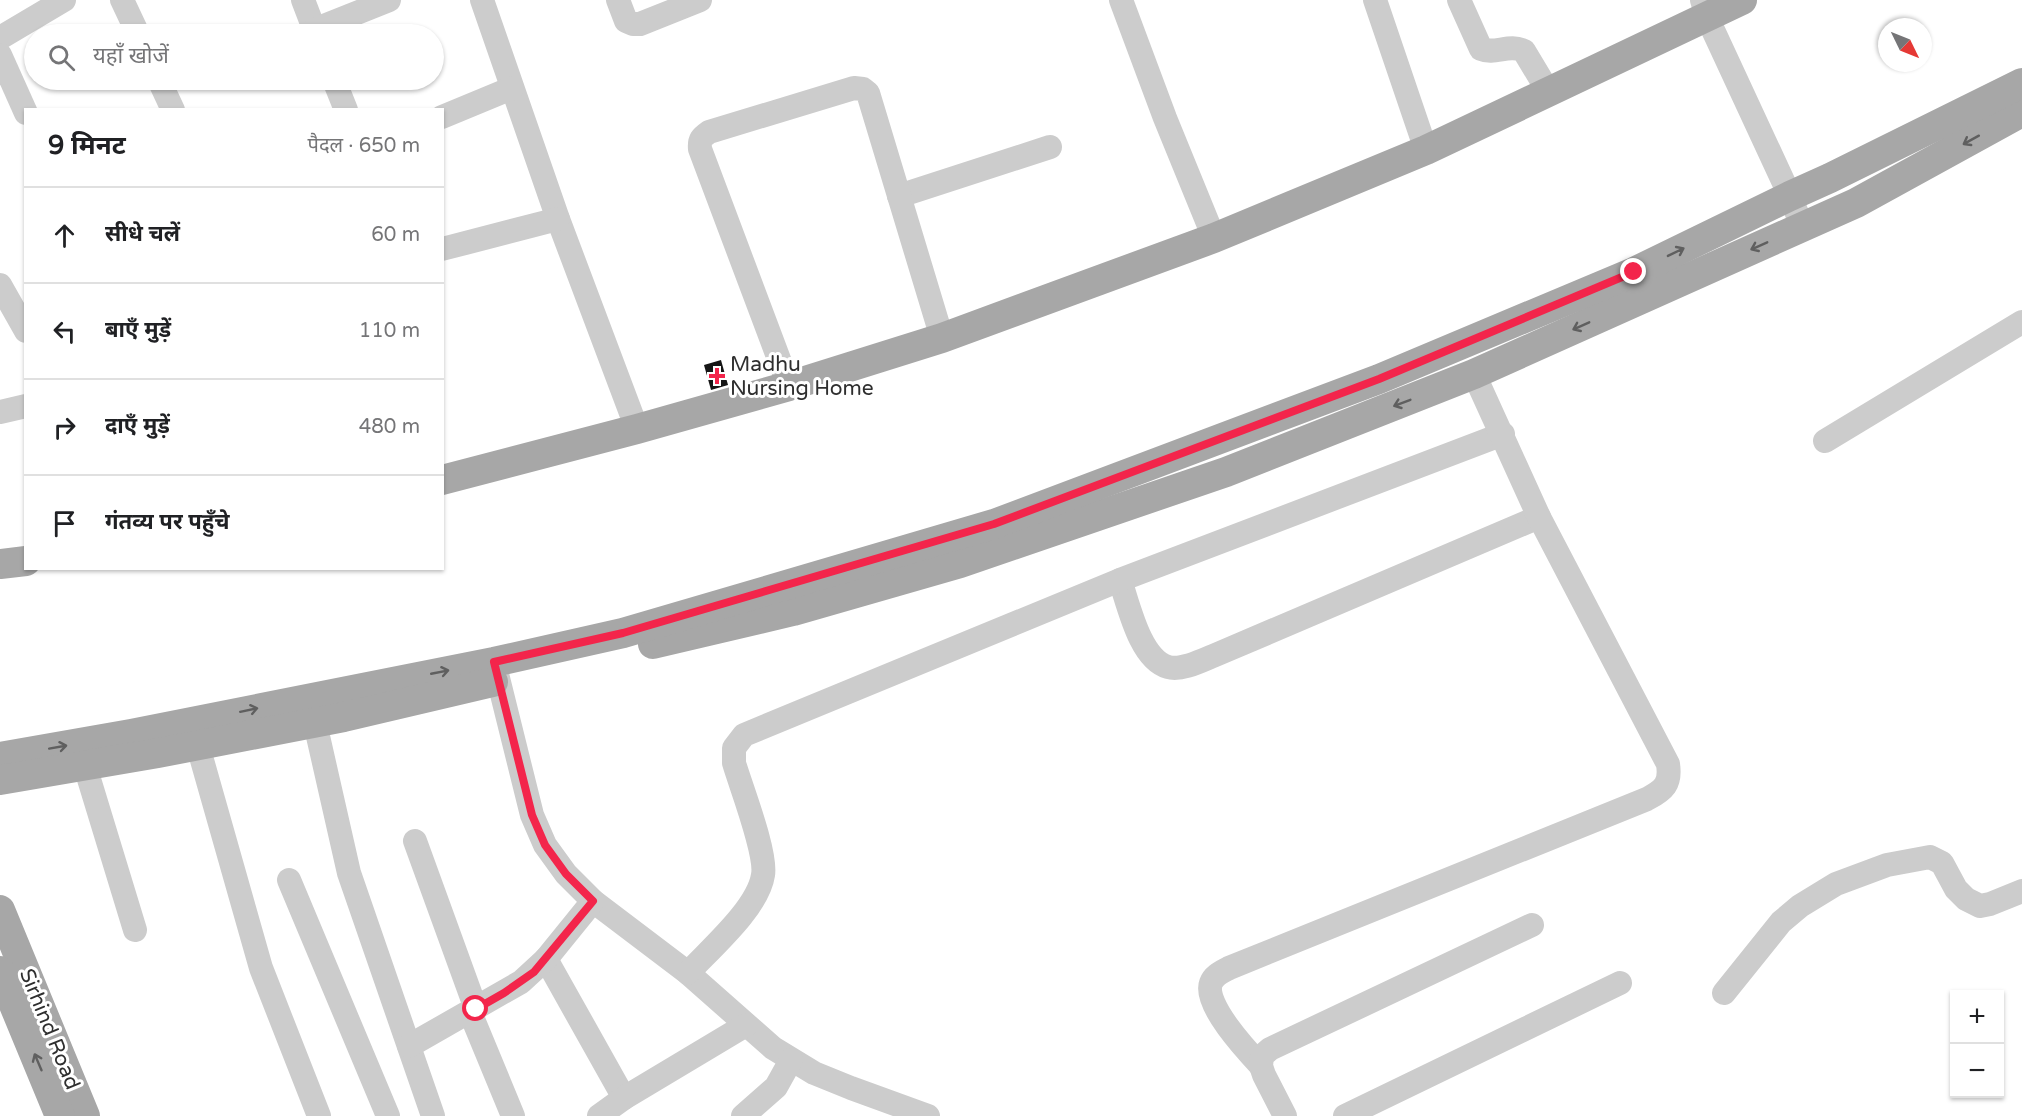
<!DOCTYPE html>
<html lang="hi">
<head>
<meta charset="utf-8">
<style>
	:root { --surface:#fff; --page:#f6f6f6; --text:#202124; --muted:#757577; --line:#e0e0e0 }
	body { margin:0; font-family:"Varela Round","Noto Sans Devanagari",sans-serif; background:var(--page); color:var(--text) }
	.controls { position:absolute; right:18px; bottom:18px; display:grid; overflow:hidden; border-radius:0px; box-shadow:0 2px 4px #0004 }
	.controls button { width:54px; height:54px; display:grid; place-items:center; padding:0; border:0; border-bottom:2px solid var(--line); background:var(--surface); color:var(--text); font:30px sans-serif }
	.compass { position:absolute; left:1878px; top:18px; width:54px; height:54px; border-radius:50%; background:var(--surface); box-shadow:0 2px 4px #0004; rotate:133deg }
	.stop { position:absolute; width:18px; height:18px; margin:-14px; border:4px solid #f3254b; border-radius:50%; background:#fff }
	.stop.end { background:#f3254b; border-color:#fff; box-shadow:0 2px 6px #0008 }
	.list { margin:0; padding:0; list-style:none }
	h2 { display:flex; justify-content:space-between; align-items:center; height:78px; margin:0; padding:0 24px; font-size:26px }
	h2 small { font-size:20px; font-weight:400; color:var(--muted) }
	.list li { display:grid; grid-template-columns:39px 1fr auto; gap:18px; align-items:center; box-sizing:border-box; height:96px; padding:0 24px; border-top:2px solid var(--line) }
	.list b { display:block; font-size:22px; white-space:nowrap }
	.list em { font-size:20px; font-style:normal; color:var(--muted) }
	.icon { flex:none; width:33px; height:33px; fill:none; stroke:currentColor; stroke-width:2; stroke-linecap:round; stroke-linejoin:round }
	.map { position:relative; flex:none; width:2022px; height:1116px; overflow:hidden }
	.search { position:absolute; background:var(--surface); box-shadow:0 2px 4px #0004; left:24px; top:24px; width:420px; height:66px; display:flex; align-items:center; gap:15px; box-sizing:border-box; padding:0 21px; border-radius:33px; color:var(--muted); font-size:22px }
	.panel { position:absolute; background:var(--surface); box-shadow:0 2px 4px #0004; left:24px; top:108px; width:420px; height:462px; border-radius:0px }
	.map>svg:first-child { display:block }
	.building { fill:#161616 }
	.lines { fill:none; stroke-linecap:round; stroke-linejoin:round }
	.minor { stroke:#ccc; stroke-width:24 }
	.major { stroke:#a7a7a7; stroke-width:30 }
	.oneway { stroke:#5f5f5f }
	.route { stroke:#f3254b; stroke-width:8 }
	.poi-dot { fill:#f3254b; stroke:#fff; stroke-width:2 }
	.labels { text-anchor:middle; stroke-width:6; stroke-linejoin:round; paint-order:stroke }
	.poi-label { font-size:21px; fill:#2f2f2f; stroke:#fff; text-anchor:start }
	.street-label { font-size:21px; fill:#2f2f2f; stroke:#fff }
</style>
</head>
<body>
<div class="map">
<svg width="2022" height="1116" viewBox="0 0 2022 1116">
	<rect width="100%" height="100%" fill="#fff"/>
	<polygon class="building" points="721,360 728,385 711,390 704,365"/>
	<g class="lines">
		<g class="minor">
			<polyline points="122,0 138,34"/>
			<polyline points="303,0 316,34"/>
			<polyline points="482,0 558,219 637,429"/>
			<polyline points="618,0 626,21 633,24 640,24 700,0"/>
			<polyline points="1121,0 1165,118 1214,238"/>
			<polyline points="1375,0 1426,150"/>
			<path d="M1459,0L1481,49C1495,55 1510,43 1524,51L1548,91"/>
			<polyline points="1702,0 1707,17 1790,196 1802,226"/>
			<polyline points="314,30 389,0"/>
			<polyline points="0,38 64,0"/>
			<polyline points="0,55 26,113"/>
			<polyline points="159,80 173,110"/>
			<polyline points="334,80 346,110"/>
			<polyline points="442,117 512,88"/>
			<polyline points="899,196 1050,147"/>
			<polyline points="442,249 558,219"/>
			<polyline points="0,285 26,331"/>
			<path d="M789,386L700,149C699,139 702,137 709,132L854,88L863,89L868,93L942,338"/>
			<polyline points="0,412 26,406"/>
			<polyline points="1825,441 2022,322"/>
			<path d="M1120,580C1129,606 1140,659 1168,667C1181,671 1201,661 1213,656L1539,517"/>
			<polyline points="494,662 532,815 545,845 566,874 593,901 688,973 773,1048 814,1073 851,1088 928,1116"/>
			<polyline points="315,723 349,873 433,1116"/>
			<polyline points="198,746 261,968 319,1116"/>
			<polyline points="85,766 135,930"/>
			<polyline points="415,841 476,1009"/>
			<polyline points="289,880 388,1116"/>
			<polyline points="546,959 624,1098"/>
			<path d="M688,973C711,948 758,908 763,875C767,853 741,787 734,763V748L744,735L1120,580L1503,434"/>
			<polyline points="1724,993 1781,922 1800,906 1836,884 1887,865 1930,857 1942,863 1956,889 1966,899 1980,906 1990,904 2022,891"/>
			<polyline points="470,1012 513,1116"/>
			<polyline points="409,1046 521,982 546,959 593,901"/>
			<path d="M1261,1066C1247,1051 1203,1004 1211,983C1214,975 1222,972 1229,968L1647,799C1664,790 1671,784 1668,764L1539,517L1474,374"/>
			<polyline points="599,1116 624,1098 746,1025"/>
			<polyline points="743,1116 776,1087 791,1060"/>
			<polyline points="1285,1116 1264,1075 1261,1066 1262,1056 1270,1049 1532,925"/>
			<polyline points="1345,1116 1620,983"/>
		</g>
		<g class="major">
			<polyline points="442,480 637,429 789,386 942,338 1214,238 1426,150 1742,0"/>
			<polyline points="0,564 26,561"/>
			<polyline points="653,644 793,611 960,563 1226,472 1474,374 1856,203 2022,112"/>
			<polyline points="0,757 131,734 494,662 623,633 994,524 1379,379 1634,272 1790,196 1830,178 2022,83"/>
			<polyline points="0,780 158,753 344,717 493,682"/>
			<polyline points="0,910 85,1116"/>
			<polyline points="0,971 60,1116"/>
		</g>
	</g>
	<defs><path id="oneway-shaft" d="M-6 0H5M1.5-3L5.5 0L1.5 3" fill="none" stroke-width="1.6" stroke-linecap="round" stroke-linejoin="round" transform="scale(1.5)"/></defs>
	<g class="oneway">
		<use href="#oneway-shaft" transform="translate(1971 140) rotate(151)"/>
		<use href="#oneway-shaft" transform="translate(1759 246) rotate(156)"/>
		<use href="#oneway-shaft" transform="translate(1676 252) rotate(-26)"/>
		<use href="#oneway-shaft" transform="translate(1581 326) rotate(156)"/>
		<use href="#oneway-shaft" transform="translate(1402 403) rotate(159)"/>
		<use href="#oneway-shaft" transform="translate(440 672) rotate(-11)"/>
		<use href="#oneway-shaft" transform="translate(249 710) rotate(-12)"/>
		<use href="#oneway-shaft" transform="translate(58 747) rotate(-10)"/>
		<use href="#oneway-shaft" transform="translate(38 1062) rotate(-113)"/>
	</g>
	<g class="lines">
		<polyline class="route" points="476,1009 504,993 534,972 593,901 566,874 545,845 532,815 494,662 623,633 994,524 1379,379 1634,272"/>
	</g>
	<path class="poi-dot" d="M714 367h6v6h6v6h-6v6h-6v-6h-6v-6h6z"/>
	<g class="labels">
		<g class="poi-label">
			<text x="730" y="371">Madhu<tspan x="730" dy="24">Nursing Home</tspan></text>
		</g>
		<g class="street-label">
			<text transform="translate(50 1029) rotate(68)" y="7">Sirhind Road</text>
		</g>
	</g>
</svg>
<div class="controls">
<button>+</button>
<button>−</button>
</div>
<svg class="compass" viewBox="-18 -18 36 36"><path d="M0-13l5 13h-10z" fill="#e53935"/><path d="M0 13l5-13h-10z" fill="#757577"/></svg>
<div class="stop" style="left:476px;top:1009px"></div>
<div class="stop end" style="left:1634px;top:272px"></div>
<div class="search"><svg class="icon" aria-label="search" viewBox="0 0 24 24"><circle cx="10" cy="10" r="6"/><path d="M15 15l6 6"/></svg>यहाँ खोजें</div>
<section class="panel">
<h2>9 मिनट<small>पैदल · 650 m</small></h2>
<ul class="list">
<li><svg class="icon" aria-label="ahead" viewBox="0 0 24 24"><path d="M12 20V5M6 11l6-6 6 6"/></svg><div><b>सीधे चलें</b></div><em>60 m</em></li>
<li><svg class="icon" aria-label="left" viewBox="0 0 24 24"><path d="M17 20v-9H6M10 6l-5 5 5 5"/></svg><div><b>बाएँ मुड़ें</b></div><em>110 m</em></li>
<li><svg class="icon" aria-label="right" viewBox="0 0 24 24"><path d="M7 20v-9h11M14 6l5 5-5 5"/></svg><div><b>दाएँ मुड़ें</b></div><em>480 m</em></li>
<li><svg class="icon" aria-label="arrive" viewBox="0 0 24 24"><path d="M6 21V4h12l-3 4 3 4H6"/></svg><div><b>गंतव्य पर पहुँचे</b></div></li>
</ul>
</section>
</div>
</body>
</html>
